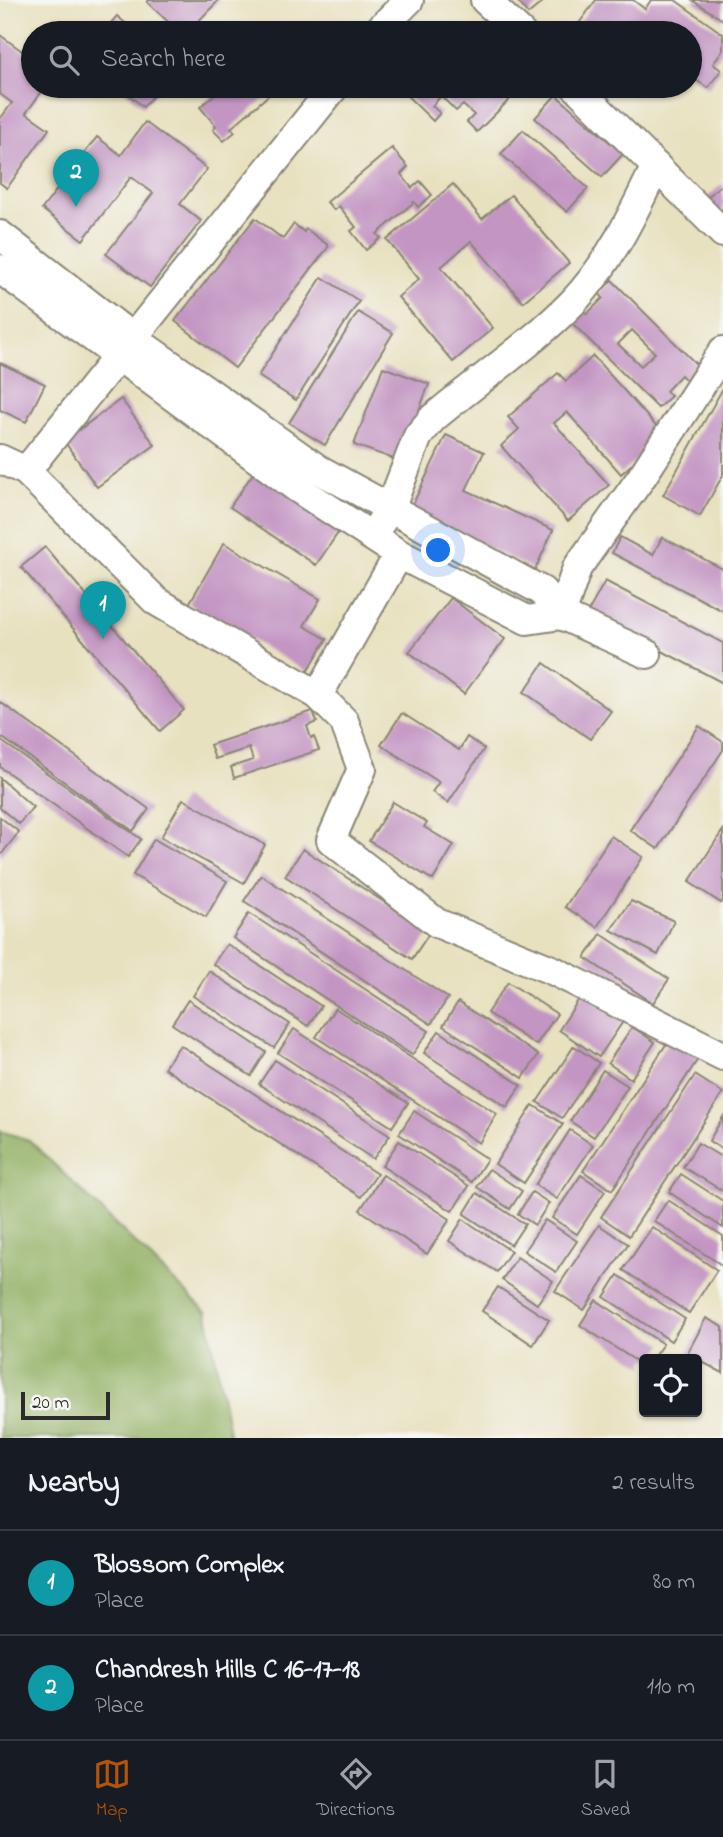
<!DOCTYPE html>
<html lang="en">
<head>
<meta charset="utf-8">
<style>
	:root { --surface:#171b24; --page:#242831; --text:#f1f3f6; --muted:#9ea1a6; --line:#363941; --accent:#b45309 }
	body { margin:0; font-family:"Indie Flower",sans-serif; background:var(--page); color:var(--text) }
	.controls { position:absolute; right:21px; bottom:21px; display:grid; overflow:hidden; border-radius:7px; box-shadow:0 2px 5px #0004 }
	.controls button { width:63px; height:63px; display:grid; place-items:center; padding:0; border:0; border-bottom:2px solid var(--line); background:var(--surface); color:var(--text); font:35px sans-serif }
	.scale { position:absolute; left:21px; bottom:18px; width:89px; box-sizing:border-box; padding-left:7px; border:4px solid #2b2b2b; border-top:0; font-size:19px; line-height:24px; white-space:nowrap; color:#2b2b2b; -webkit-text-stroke:5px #f6f6f2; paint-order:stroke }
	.you { position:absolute; left:439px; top:551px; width:24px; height:24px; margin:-18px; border:5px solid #fff; border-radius:50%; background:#1a73e8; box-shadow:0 0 0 10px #1a73e833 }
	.badge { display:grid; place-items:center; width:46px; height:46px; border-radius:50%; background:var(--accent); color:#fff; font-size:23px; font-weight:700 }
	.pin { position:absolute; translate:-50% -58px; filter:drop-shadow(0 2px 4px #0008) }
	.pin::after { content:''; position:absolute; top:37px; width:24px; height:21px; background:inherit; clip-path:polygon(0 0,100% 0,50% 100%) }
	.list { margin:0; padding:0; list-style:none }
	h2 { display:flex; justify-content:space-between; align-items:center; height:91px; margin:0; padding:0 28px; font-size:30px }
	h2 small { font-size:23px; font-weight:400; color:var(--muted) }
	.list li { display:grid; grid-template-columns:46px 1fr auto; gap:21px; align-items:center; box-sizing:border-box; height:105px; padding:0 28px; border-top:2px solid var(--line) }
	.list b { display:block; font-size:26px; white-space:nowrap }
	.list p { margin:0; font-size:23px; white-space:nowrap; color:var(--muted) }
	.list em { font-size:23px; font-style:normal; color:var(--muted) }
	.icon { flex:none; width:38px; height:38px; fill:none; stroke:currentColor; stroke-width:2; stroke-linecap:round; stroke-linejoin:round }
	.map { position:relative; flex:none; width:723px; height:1438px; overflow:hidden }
	.search { position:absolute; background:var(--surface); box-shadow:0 2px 5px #0004; left:21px; right:21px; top:21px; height:77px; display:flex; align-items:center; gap:18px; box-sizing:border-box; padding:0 24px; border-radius:38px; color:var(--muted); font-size:26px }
	.sheet { height:301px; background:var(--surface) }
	nav { display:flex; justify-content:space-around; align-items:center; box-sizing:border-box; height:98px; border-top:2px solid var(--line); background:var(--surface); font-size:19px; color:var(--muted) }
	nav a { display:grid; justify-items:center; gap:4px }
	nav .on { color:var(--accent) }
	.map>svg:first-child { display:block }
	.forest { fill:#92b063; stroke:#5e6e47; stroke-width:2 }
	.building { fill:#c395c3; fill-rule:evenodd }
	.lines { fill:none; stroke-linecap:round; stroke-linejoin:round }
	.minor-casing { stroke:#8a8676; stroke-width:32 }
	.minor { stroke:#fff; stroke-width:28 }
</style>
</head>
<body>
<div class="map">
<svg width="723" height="1438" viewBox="0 0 723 1438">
	<rect width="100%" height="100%" fill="#f6f6f2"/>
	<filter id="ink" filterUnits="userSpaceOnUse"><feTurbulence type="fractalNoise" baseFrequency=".0143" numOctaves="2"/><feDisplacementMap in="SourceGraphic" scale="14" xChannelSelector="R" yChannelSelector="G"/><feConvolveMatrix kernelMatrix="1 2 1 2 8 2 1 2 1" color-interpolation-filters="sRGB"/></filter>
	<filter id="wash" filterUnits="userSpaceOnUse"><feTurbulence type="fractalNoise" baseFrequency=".00686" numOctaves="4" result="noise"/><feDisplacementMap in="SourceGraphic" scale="28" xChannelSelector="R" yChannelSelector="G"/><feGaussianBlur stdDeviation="1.57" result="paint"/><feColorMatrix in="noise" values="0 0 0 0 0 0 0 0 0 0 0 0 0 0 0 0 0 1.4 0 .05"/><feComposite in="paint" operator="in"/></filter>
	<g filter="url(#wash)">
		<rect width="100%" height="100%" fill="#e8e1c0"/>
		<polygon class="forest" points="0,1131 29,1140 207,1313 230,1438 0,1438"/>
		<g id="blocks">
			<g class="building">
				<polygon points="149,0 219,0 187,33 180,33 147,2"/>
				<polygon points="517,0 545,0 528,14"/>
				<polygon points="596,0 633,0 645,9 651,0 675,0 723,34 723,50 713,64 721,70 708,88 690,76 690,33 572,33"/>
				<polygon points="692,0 723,0 723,20"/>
				<polygon points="117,16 137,33 102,33"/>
				<polygon points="0,35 33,59 33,86 46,86 26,113 49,129 7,188 0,183 0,119 12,103 0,94"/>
				<polygon points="119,86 162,86 143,107"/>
				<polygon points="224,86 279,86 231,128 235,132 224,141 213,130 216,126 200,107"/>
				<polygon points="397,86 523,86 477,132 467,122 474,115 463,105 456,111 441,96 432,106 440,113 433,121"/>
				<polygon points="556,95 623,154 602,177 535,118"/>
				<polygon points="145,122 207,169 180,204 201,221 150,287 106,254 153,193 131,177 83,240 42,209 97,137 121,155"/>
				<polygon points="523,130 588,188 567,212 501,154"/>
				<polygon points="392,148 408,167 401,174 412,188 420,181 432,195 418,207 414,202 377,234 381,238 366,250 351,231 356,227 339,206 334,210 327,202"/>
				<polygon points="723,183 723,209 712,219 699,205"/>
				<polygon points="453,184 482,219 511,195 569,263 523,302 471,241 441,267 493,328 453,362 398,297 419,279 387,240"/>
				<polygon points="255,218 283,239 294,224 304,232 306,229 329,246 235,368 175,321"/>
				<polygon points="322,277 359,301 296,400 258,376"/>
				<path d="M612,280L699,367L686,380L681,375L666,391L671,396L658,408L571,322L583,310L587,314L603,298L599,293ZM632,330L655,353L641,366L618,344Z"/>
				<polygon points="358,312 393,333 325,445 289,423"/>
				<polygon points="593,356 664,435 621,474 567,412 554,423 609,485 568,521 501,446 519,429 508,417 558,373 566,381"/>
				<polygon points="0,363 45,384 26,422 0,410"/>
				<polygon points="383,367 429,384 400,461 354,445"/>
				<polygon points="723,388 723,475 700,516 663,495"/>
				<polygon points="121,399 155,445 97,487 64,441"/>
				<polygon points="446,435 484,452 466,490 553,530 535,570 409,512"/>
				<polygon points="256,469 342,527 316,565 230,507"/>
				<polygon points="620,537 653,555 662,537 723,569 723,611 612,553"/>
				<polygon points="224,543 320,599 304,626 327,639 307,672 189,604"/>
				<polygon points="45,547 184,710 160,731 21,567"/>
				<polygon points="605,581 723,643 723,683 588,612"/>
				<polygon points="451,598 505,639 464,694 409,652"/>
				<polygon points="544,663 611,711 590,739 524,692"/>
				<polygon points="0,702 149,809 133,831 0,736"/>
				<polygon points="313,711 317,722 307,726 311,738 314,737 319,750 234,778 231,767 253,760 249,748 215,759 210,745"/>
				<polygon points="402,713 459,750 467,737 484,749 448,803 432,792 439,782 381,745"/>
				<polygon points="699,726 723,742 723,750 658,849 630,830"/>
				<polygon points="0,740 141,839 128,857 0,767"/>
				<polygon points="0,778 33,807 19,824 0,808"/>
				<polygon points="183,799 265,845 244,883 161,837"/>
				<polygon points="393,802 427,823 424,827 454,845 433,880 369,841"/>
				<polygon points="0,817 19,832 0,856"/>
				<polygon points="723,830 723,900 721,903 689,882"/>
				<polygon points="611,836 643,857 597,927 565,907"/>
				<polygon points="154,839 227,881 206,917 133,875"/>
				<polygon points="303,849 430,932 412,959 285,876"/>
				<polygon points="261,875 448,998 431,1024 244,901"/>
				<polygon points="631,901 674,921 658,955 611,930"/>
				<polygon points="249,913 429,1031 412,1055 233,938"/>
				<polygon points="601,934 669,979 653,1003 585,958"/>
				<polygon points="227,944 321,1006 308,1026 213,964"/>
				<polygon points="209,971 290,1024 274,1048 193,996"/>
				<polygon points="508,982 557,1014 536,1045 487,1013"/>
				<polygon points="583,993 624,1020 599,1057 559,1030"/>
				<polygon points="188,1000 266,1052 251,1076 172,1024"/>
				<polygon points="458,1002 538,1055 523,1078 443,1026"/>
				<polygon points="335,1008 497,1114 479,1143 316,1037"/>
				<polygon points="632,1027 655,1042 631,1079 608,1063"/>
				<polygon points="294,1029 408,1103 392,1127 278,1053"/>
				<polygon points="439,1031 521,1085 507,1107 424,1053"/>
				<polygon points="671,1037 700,1056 612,1190 583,1171"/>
				<polygon points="180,1045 377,1174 361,1197 164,1068"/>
				<polygon points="574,1046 599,1063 562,1118 537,1102"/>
				<polygon points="275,1060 390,1135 373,1159 259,1084"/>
				<polygon points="603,1070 628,1086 594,1137 570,1121"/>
				<polygon points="695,1075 723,1093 629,1236 601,1217"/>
				<polygon points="533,1105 563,1124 524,1183 495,1164"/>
				<polygon points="414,1111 487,1159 472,1182 399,1134"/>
				<polygon points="723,1117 723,1150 709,1141"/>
				<polygon points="570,1130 593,1145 557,1199 535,1185"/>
				<polygon points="399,1141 469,1186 452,1211 382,1166"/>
				<polygon points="698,1143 723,1158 723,1191 683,1167"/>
				<polygon points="489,1169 522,1191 510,1209 477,1187"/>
				<polygon points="681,1174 723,1201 723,1228 669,1192"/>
				<polygon points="383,1175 450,1219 427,1254 360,1210"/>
				<polygon points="581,1175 605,1191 577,1234 552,1218"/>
				<polygon points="532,1192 549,1203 535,1225 518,1214"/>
				<polygon points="477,1193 525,1224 511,1245 464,1214"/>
				<polygon points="668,1200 723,1236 723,1266 654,1221"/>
				<polygon points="463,1219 511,1251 497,1272 449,1241"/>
				<polygon points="545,1220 577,1241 556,1272 524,1251"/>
				<polygon points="599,1225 628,1244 584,1310 555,1291"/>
				<polygon points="652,1227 717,1270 689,1313 623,1270"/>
				<polygon points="517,1257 553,1281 537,1304 502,1280"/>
				<polygon points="618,1275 685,1319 671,1341 604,1297"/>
				<polygon points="498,1287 549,1320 533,1345 482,1311"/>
				<polygon points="596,1300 663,1344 652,1359 644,1359 644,1366 580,1325"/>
				<polygon points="706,1318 723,1327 723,1373 687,1354"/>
			</g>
		</g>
	</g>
	<g filter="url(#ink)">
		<use href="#blocks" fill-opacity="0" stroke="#8a8676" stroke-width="2"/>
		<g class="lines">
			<g class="minor-casing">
				<g id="minor">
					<polyline points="485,0 521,33"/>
					<polyline points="376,33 409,0"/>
					<polyline points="575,86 723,233"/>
					<polyline points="0,235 134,339 318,469 542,591 561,615 647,654"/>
					<polyline points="0,269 297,488 399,554 527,620 561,615"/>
					<polyline points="0,459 26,471 156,601 318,695 344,721 362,769 331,840 437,923 554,971 723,1056"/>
					<polyline points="26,471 335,86"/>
					<path d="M381,522L390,509L418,436L433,418C479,379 531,345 573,302C610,263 633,214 656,166"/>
					<polyline points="561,615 577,568 641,478 723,351"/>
					<polyline points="318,695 399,554"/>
				</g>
			</g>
			<use href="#minor" class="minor"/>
		</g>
	</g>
</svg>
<div class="controls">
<button><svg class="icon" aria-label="locate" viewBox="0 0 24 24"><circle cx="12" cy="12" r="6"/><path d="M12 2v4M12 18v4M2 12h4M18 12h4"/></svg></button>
</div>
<div class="scale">20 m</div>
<div class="you"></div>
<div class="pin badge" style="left:103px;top:639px;background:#0f9aa8">1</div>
<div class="pin badge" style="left:76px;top:207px;background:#0f9aa8">2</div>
<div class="search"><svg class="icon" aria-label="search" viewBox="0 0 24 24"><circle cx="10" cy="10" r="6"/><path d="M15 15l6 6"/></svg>Search here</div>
</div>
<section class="sheet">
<h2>Nearby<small>2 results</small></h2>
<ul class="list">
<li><span class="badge" style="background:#0f9aa8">1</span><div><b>Blossom Complex</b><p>Place</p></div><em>80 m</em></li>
<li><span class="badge" style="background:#0f9aa8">2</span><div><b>Chandresh Hills C 16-17-18</b><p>Place</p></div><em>110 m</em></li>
</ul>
</section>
<nav>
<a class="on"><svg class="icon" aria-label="map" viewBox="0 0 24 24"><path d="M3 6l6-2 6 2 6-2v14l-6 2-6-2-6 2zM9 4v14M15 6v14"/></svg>Map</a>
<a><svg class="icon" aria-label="directions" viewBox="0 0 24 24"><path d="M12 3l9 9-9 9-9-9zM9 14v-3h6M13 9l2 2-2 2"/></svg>Directions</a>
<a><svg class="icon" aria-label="saved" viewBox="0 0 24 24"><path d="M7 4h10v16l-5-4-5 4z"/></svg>Saved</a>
</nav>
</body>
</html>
